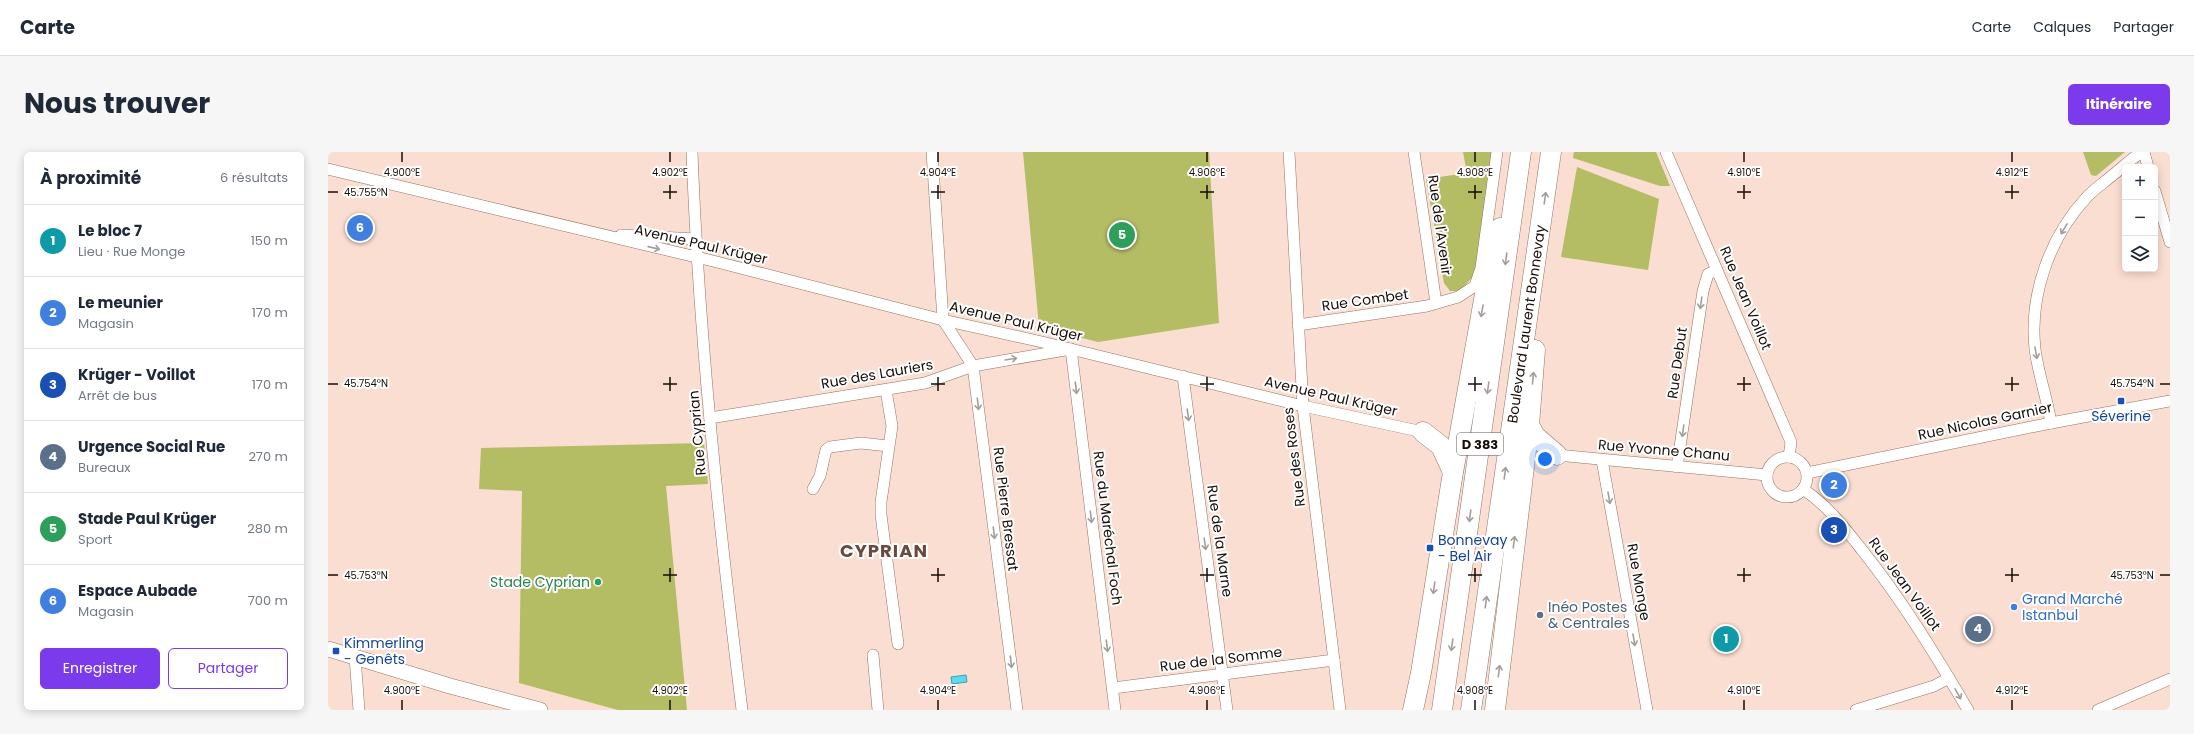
<!DOCTYPE html>
<html lang="fr">
<head>
<meta charset="utf-8">
<style>
	:root { --surface:#fff; --page:#f6f6f7; --text:#1f2937; --muted:#747a83; --line:#e0e1e3; --accent:#7c3aed }
	body { margin:0; font-family:Poppins,sans-serif; background:var(--page); color:var(--text) }
	.controls { position:absolute; right:12px; top:12px; display:grid; overflow:hidden; border-radius:6px; box-shadow:0 2px 10px #0003 }
	.controls button { width:36px; height:36px; display:grid; place-items:center; padding:0; border:0; border-bottom:1px solid var(--line); background:var(--surface); color:var(--text); font:20px sans-serif }
	.you { position:absolute; left:1217px; top:307px; width:14px; height:14px; margin:-10px; border:3px solid #fff; border-radius:50%; background:#1a73e8; box-shadow:0 0 0 6px #1a73e833 }
	.badge { display:grid; place-items:center; width:26px; height:26px; border-radius:50%; background:var(--accent); color:#fff; font-size:13px; font-weight:700 }
	.pin { position:absolute; translate:-50% -50%; border:2px solid #fff; box-shadow:0 1px 4px #0006 }
	.list { margin:0; padding:0; list-style:none }
	h2 { display:flex; justify-content:space-between; align-items:center; height:52px; margin:0; padding:0 16px; font-size:17px }
	h2 small { font-size:13px; font-weight:400; color:var(--muted) }
	.list li { display:grid; grid-template-columns:26px 1fr auto; gap:12px; align-items:center; box-sizing:border-box; height:72px; padding:0 16px; border-top:1px solid var(--line) }
	.list b { display:block; font-size:15px; white-space:nowrap }
	.list p { margin:0; font-size:13px; white-space:nowrap; color:var(--muted) }
	.list em { font-size:13px; font-style:normal; color:var(--muted) }
	.actions { display:flex; gap:8px; padding:12px 16px }
	.actions a { flex:1; padding:9px 0; border:1px solid var(--accent); border-radius:6px; text-align:center; font-size:14px; color:var(--accent) }
	.actions .main { background:var(--accent); color:#fff }
	.icon { flex:none; width:22px; height:22px; fill:none; stroke:currentColor; stroke-width:2; stroke-linecap:round; stroke-linejoin:round }
	.map { position:relative; flex:none; width:1842px; height:558px; overflow:hidden; border-radius:6px }
	header { display:flex; align-items:center; gap:24px; box-sizing:border-box; height:56px; padding:0 20px; background:var(--surface); border-bottom:1px solid var(--line) }
	header strong { font-size:19px }
	nav { display:flex; gap:22px; margin-inline-start:auto; font-size:14px }
	.intro { display:flex; align-items:center; justify-content:space-between; box-sizing:border-box; height:96px; padding:0 24px }
	h1 { margin:0; font-size:28px }
	.button { padding:10px 18px; border-radius:6px; background:var(--accent); color:#fff; font-size:14px; font-weight:700 }
	main { display:flex; gap:24px; padding:0 24px }
	aside { flex:1; background:var(--surface); border-radius:6px; box-shadow:0 2px 10px #0003 }
	.map>svg:first-child { display:block }
	.green { fill:#b4bc64 }
	.water { fill:#58dbf5; stroke:#459dae }
	.lines { fill:none; stroke-linecap:round; stroke-linejoin:round }
	.street-casing { stroke:#937365; stroke-width:12 }
	.secondary-casing { stroke:#937365; stroke-width:16 }
	.highway-casing { stroke:#937365; stroke-width:21 }
	.street { stroke:#fff; stroke-width:11 }
	.secondary { stroke:#fff; stroke-width:15 }
	.highway { stroke:#fff; stroke-width:20 }
	.oneway { stroke:#a39e9c }
	.ticks { fill:none; stroke:#190d08; stroke-width:1.5 }
	.transit-dot { fill:#1a4fb4; stroke:#fff; stroke-width:1.5 }
	.leisure-dot { fill:#2e9e5b; stroke:#fff; stroke-width:1.5 }
	.shop-dot { fill:#3f7fe0; stroke:#fff; stroke-width:1.5 }
	.service-dot { fill:#5c6f8a; stroke:#fff; stroke-width:1.5 }
	.labels { text-anchor:middle; stroke-width:4; stroke-linejoin:round; paint-order:stroke }
	.shield { fill:#fff; stroke:#5e5652; stroke-width:1 }
	.shield-label { font-size:13px; font-weight:bold; fill:#190d08 }
	.street-label { font-size:14px; fill:#190d08; stroke:#fff }
	.transit-label { font-size:14px; fill:#164399; stroke:#fff; text-anchor:start }
	.leisure-label { font-size:14px; fill:#27864d; stroke:#fff; text-anchor:end }
	.shop-label { font-size:14px; fill:#366cbe; stroke:#fff; text-anchor:start }
	.service-label { font-size:14px; fill:#4e5e75; stroke:#fff; text-anchor:start }
	.district-label { font-size:18px; font-weight:bold; letter-spacing:1px; fill:#684b3e; stroke:#fff }
	.ticks-label { font-size:10px; text-anchor:middle; fill:#190d08; stroke:#fff; stroke-width:4; stroke-linejoin:round; paint-order:stroke }
</style>
</head>
<body>
<header>
<strong>Carte</strong>
<nav><a>Carte</a><a>Calques</a><a>Partager</a></nav>
</header>
<div class="intro"><h1>Nous trouver</h1><a class="button">Itinéraire</a></div>
<main>
<aside>
<h2>À proximité<small>6 résultats</small></h2>
<ul class="list">
<li><span class="badge" style="background:#0f9aa8">1</span><div><b>Le bloc 7</b><p>Lieu · Rue Monge</p></div><em>150 m</em></li>
<li><span class="badge" style="background:#3f7fe0">2</span><div><b>Le meunier</b><p>Magasin</p></div><em>170 m</em></li>
<li><span class="badge" style="background:#1a4fb4">3</span><div><b>Krüger - Voillot</b><p>Arrêt de bus</p></div><em>170 m</em></li>
<li><span class="badge" style="background:#5c6f8a">4</span><div><b>Urgence Social Rue</b><p>Bureaux</p></div><em>270 m</em></li>
<li><span class="badge" style="background:#2e9e5b">5</span><div><b>Stade Paul Krüger</b><p>Sport</p></div><em>280 m</em></li>
<li><span class="badge" style="background:#3f7fe0">6</span><div><b>Espace Aubade</b><p>Magasin</p></div><em>700 m</em></li>
</ul>
<div class="actions"><a class="main">Enregistrer</a><a>Partager</a></div>
</aside>
<div class="map">
<svg width="1842" height="558" viewBox="0 0 1842 558">
	<rect width="100%" height="100%" fill="#fbded2"/>
	<g class="green">
		<polygon points="695,0 881,0 891,171 770,190 711,175"/>
		<polygon points="1135,0 1165,0 1149,120 1132,139 1122,139 1116,131 1098,27 1139,21"/>
		<polygon points="1246,0 1328,0 1342,34 1332,34 1245,6"/>
		<polygon points="1755,0 1797,0 1768,24 1763,23"/>
		<polygon points="1249,15 1331,47 1320,118 1233,105"/>
		<polygon points="376,291 380,332 338,334 359,558 290,558 191,531 194,339 151,337 153,296"/>
	</g>
	<polygon class="water" points="638,523 639,530 624,532 623,525"/>
	<g class="lines">
		<g class="street-casing">
			<g id="street">
				<path d="M364,0C371,187 391,373 414,558"/>
				<polyline points="604,0 615,168 645,214 689,558"/>
				<polyline points="961,0 975,254 1012,558"/>
				<polyline points="1086,0 1108,151"/>
				<polyline points="1338,0 1463,290 1461,305"/>
				<polyline points="1816,0 1820,15"/>
				<polyline points="0,17 389,110 615,168 714,190 975,254 1095,280"/>
				<polyline points="1827,39 1842,90"/>
				<polyline points="293,83 368,87"/>
				<polyline points="970,173 1099,154 1130,145 1147,134 1153,116 1169,0"/>
				<polyline points="855,224 899,558"/>
				<polyline points="558,238 564,274 553,350 553,363 570,492"/>
				<polyline points="382,266 597,231 645,214 743,197 787,558"/>
				<path d="M1723,271C1719,246 1710,221 1707,197C1701,143 1722,85 1758,46C1766,37 1777,30 1786,22C1795,15 1804,6 1814,0"/>
				<polyline points="1229,303 1439,323"/>
				<circle cx="1459" cy="325" r="20"/>
				<polyline points="1274,308 1319,558"/>
				<polyline points="1349,315 1375,139 1380,122 1389,118"/>
				<polyline points="1479,321 1723,271 1842,249"/>
				<polyline points="485,337 492,324 498,298 502,295 533,291 560,294"/>
				<path d="M1475,337C1500,354 1515,374 1534,398C1574,448 1607,502 1640,558"/>
				<polyline points="545,503 550,558"/>
				<polyline points="27,505 31,558"/>
				<polyline points="785,536 1006,508"/>
				<polyline points="1528,558 1606,534 1621,526"/>
				<polyline points="1770,558 1842,527"/>
			</g>
		</g>
		<g class="secondary-casing">
			<polyline id="secondary" points="0,497 122,534 212,558"/>
		</g>
		<g class="highway-casing">
			<g id="highway">
				<polyline points="1201,273 1207,284 1229,303"/>
				<polyline points="1095,280 1113,294 1125,320"/>
				<polyline points="1085,558 1093,521 1125,320 1166,92 1172,76"/>
				<polyline points="1114,558 1193,0"/>
				<path id="s1" d="M1143,558L1223,0"/>
				<polyline points="1167,558 1201,273 1207,198"/>
			</g>
		</g>
		<use href="#street" class="street"/>
		<use href="#secondary" class="secondary"/>
		<use href="#highway" class="highway"/>
	</g>
	<defs><path id="oneway-shaft" d="M-6 0H5M1.5-3L5.5 0L1.5 3" fill="none" stroke-width="1.6" stroke-linecap="round" stroke-linejoin="round"/></defs>
	<g class="oneway">
		<use href="#oneway-shaft" transform="translate(1217 46) rotate(-82)"/>
		<use href="#oneway-shaft" transform="translate(1736 77) rotate(121)"/>
		<use href="#oneway-shaft" transform="translate(326 96) rotate(13)"/>
		<use href="#oneway-shaft" transform="translate(1178 107) rotate(98)"/>
		<use href="#oneway-shaft" transform="translate(1373 151) rotate(98)"/>
		<use href="#oneway-shaft" transform="translate(1154 159) rotate(100)"/>
		<use href="#oneway-shaft" transform="translate(1708 201) rotate(80)"/>
		<use href="#oneway-shaft" transform="translate(683 207) rotate(-9)"/>
		<use href="#oneway-shaft" transform="translate(1205 226) rotate(-85)"/>
		<use href="#oneway-shaft" transform="translate(748 236) rotate(83)"/>
		<use href="#oneway-shaft" transform="translate(1160 236) rotate(98)"/>
		<use href="#oneway-shaft" transform="translate(650 252) rotate(83)"/>
		<use href="#oneway-shaft" transform="translate(860 263) rotate(82)"/>
		<use href="#oneway-shaft" transform="translate(1355 279) rotate(98)"/>
		<use href="#oneway-shaft" transform="translate(1177 321) rotate(-82)"/>
		<use href="#oneway-shaft" transform="translate(1281 346) rotate(80)"/>
		<use href="#oneway-shaft" transform="translate(1142 364) rotate(98)"/>
		<use href="#oneway-shaft" transform="translate(763 365) rotate(83)"/>
		<use href="#oneway-shaft" transform="translate(666 381) rotate(83)"/>
		<use href="#oneway-shaft" transform="translate(1186 390) rotate(-83)"/>
		<use href="#oneway-shaft" transform="translate(877 392) rotate(82)"/>
		<use href="#oneway-shaft" transform="translate(1106 436) rotate(98)"/>
		<use href="#oneway-shaft" transform="translate(1158 450) rotate(-82)"/>
		<use href="#oneway-shaft" transform="translate(1306 488) rotate(80)"/>
		<use href="#oneway-shaft" transform="translate(1124 493) rotate(98)"/>
		<use href="#oneway-shaft" transform="translate(779 494) rotate(83)"/>
		<use href="#oneway-shaft" transform="translate(683 510) rotate(83)"/>
		<use href="#oneway-shaft" transform="translate(1171 519) rotate(-83)"/>
		<use href="#oneway-shaft" transform="translate(1630 542) rotate(60)"/>
	</g>
	<path class="ticks" d="M74,0V10M342,0V10M610,0V10M879,0V10M1147,0V10M1416,0V10M1684,0V10M342,33V47M610,33V47M879,33V47M1147,33V47M1416,33V47M1684,33V47M0,40H10M335,40H349M603,40H617M872,40H886M1140,40H1154M1409,40H1423M1677,40H1691M342,225V239M610,225V239M879,225V239M1147,225V239M1416,225V239M1684,225V239M0,232H10M335,232H349M603,232H617M872,232H886M1140,232H1154M1409,232H1423M1677,232H1691M1832,232H1842M342,416V430M610,416V430M879,416V430M1147,416V430M1416,416V430M1684,416V430M0,423H10M335,423H349M603,423H617M872,423H886M1140,423H1154M1409,423H1423M1677,423H1691M1832,423H1842M74,548V558M342,548V558M610,548V558M879,548V558M1147,548V558M1416,548V558M1684,548V558"/>
	<g class="transit-dot">
		<rect x="1789" y="245" width="8" height="8" rx="2"/>
		<rect x="1098" y="392" width="8" height="8" rx="2"/>
		<rect x="4" y="495" width="8" height="8" rx="2"/>
	</g>
	<circle class="leisure-dot" cx="270" cy="430" r="4"/>
	<circle class="shop-dot" cx="1686" cy="455" r="4"/>
	<circle class="service-dot" cx="1212" cy="463" r="4"/>
	<g class="labels">
		<rect class="shield" x="1129" y="281" width="46" height="22" rx="3"/>
		<g class="shield-label">
			<text x="1152" y="297">D 383</text>
		</g>
		<g class="street-label">
			<text transform="translate(1112 73) rotate(82)" y="5">Rue de l'Avenir</text>
			<text transform="translate(373 92) rotate(13)" y="5">Avenue Paul Krüger</text>
			<text transform="translate(1418 146) rotate(67)" y="5">Rue Jean Voillot</text>
			<text transform="translate(1037 148) rotate(-8)" y="5">Rue Combet</text>
			<text transform="translate(688 169) rotate(13)" y="5">Avenue Paul Krüger</text>
			<text dy="5" stroke="none"><textPath href="#s1" startOffset="390">Boulevard Laurent Bonnevay</textPath></text>
			<text transform="translate(1349 211) rotate(-82)" y="5">Rue Debut</text>
			<text transform="translate(549 222) rotate(-10)" y="5">Rue des Lauriers</text>
			<text transform="translate(1003 244) rotate(13)" y="5">Avenue Paul Krüger</text>
			<text transform="translate(1657 269) rotate(-12)" y="5">Rue Nicolas Garnier</text>
			<text transform="translate(369 281) rotate(-95)" y="5">Rue Cyprian</text>
			<text transform="translate(1336 298) rotate(5)" y="5">Rue Yvonne Chanu</text>
			<text transform="translate(966 305) rotate(-97)" y="5">Rue des Roses</text>
			<text transform="translate(678 357) rotate(83)" y="5">Rue Pierre Bressat</text>
			<text transform="translate(780 376) rotate(83)" y="5">Rue du Maréchal Foch</text>
			<text transform="translate(892 389) rotate(82)" y="5">Rue de la Marne</text>
			<text transform="translate(1311 430) rotate(80)" y="5">Rue Monge</text>
			<text transform="translate(1577 432) rotate(54)" y="5">Rue Jean Voillot</text>
			<text transform="translate(893 507) rotate(-7)" y="5">Rue de la Somme</text>
		</g>
		<g class="transit-label">
			<text x="1793" y="269" text-anchor="middle">Séverine</text>
			<text x="1110" y="393">Bonnevay<tspan x="1110" dy="16">- Bel Air</tspan></text>
			<text x="16" y="496">Kimmerling<tspan x="16" dy="16">- Genêts</tspan></text>
		</g>
		<g class="leisure-label">
			<text x="262" y="435">Stade Cyprian</text>
		</g>
		<g class="shop-label">
			<text x="1694" y="452">Grand Marché<tspan x="1694" dy="16">Istanbul</tspan></text>
		</g>
		<g class="service-label">
			<text x="1220" y="460">Inéo Postes<tspan x="1220" dy="16">&amp; Centrales</tspan></text>
		</g>
		<g class="district-label">
			<text x="556" y="405">CYPRIAN</text>
		</g>
	</g>
	<g class="ticks-label">
		<text x="74" y="24">4.900°E</text>
		<text x="342" y="24">4.902°E</text>
		<text x="610" y="24">4.904°E</text>
		<text x="879" y="24">4.906°E</text>
		<text x="1147" y="24">4.908°E</text>
		<text x="1416" y="24">4.910°E</text>
		<text x="1684" y="24">4.912°E</text>
		<text x="38" y="44">45.755°N</text>
		<text x="38" y="235">45.754°N</text>
		<text x="1804" y="235">45.754°N</text>
		<text x="38" y="427">45.753°N</text>
		<text x="1804" y="427">45.753°N</text>
		<text x="74" y="542">4.900°E</text>
		<text x="342" y="542">4.902°E</text>
		<text x="610" y="542">4.904°E</text>
		<text x="879" y="542">4.906°E</text>
		<text x="1147" y="542">4.908°E</text>
		<text x="1416" y="542">4.910°E</text>
		<text x="1684" y="542">4.912°E</text>
	</g>
</svg>
<div class="controls">
<button>+</button>
<button>−</button>
<button><svg class="icon" aria-label="layers" viewBox="0 0 24 24"><path d="M12 4l9 5-9 5-9-5zM3 14l9 5 9-5"/></svg></button>
</div>
<div class="you"></div>
<div class="pin badge" style="left:1398px;top:487px;background:#0f9aa8">1</div>
<div class="pin badge" style="left:1506px;top:333px;background:#3f7fe0">2</div>
<div class="pin badge" style="left:1506px;top:378px;background:#1a4fb4">3</div>
<div class="pin badge" style="left:1650px;top:477px;background:#5c6f8a">4</div>
<div class="pin badge" style="left:794px;top:83px;background:#2e9e5b">5</div>
<div class="pin badge" style="left:32px;top:76px;background:#3f7fe0">6</div>
</div>
</main>
</body>
</html>
